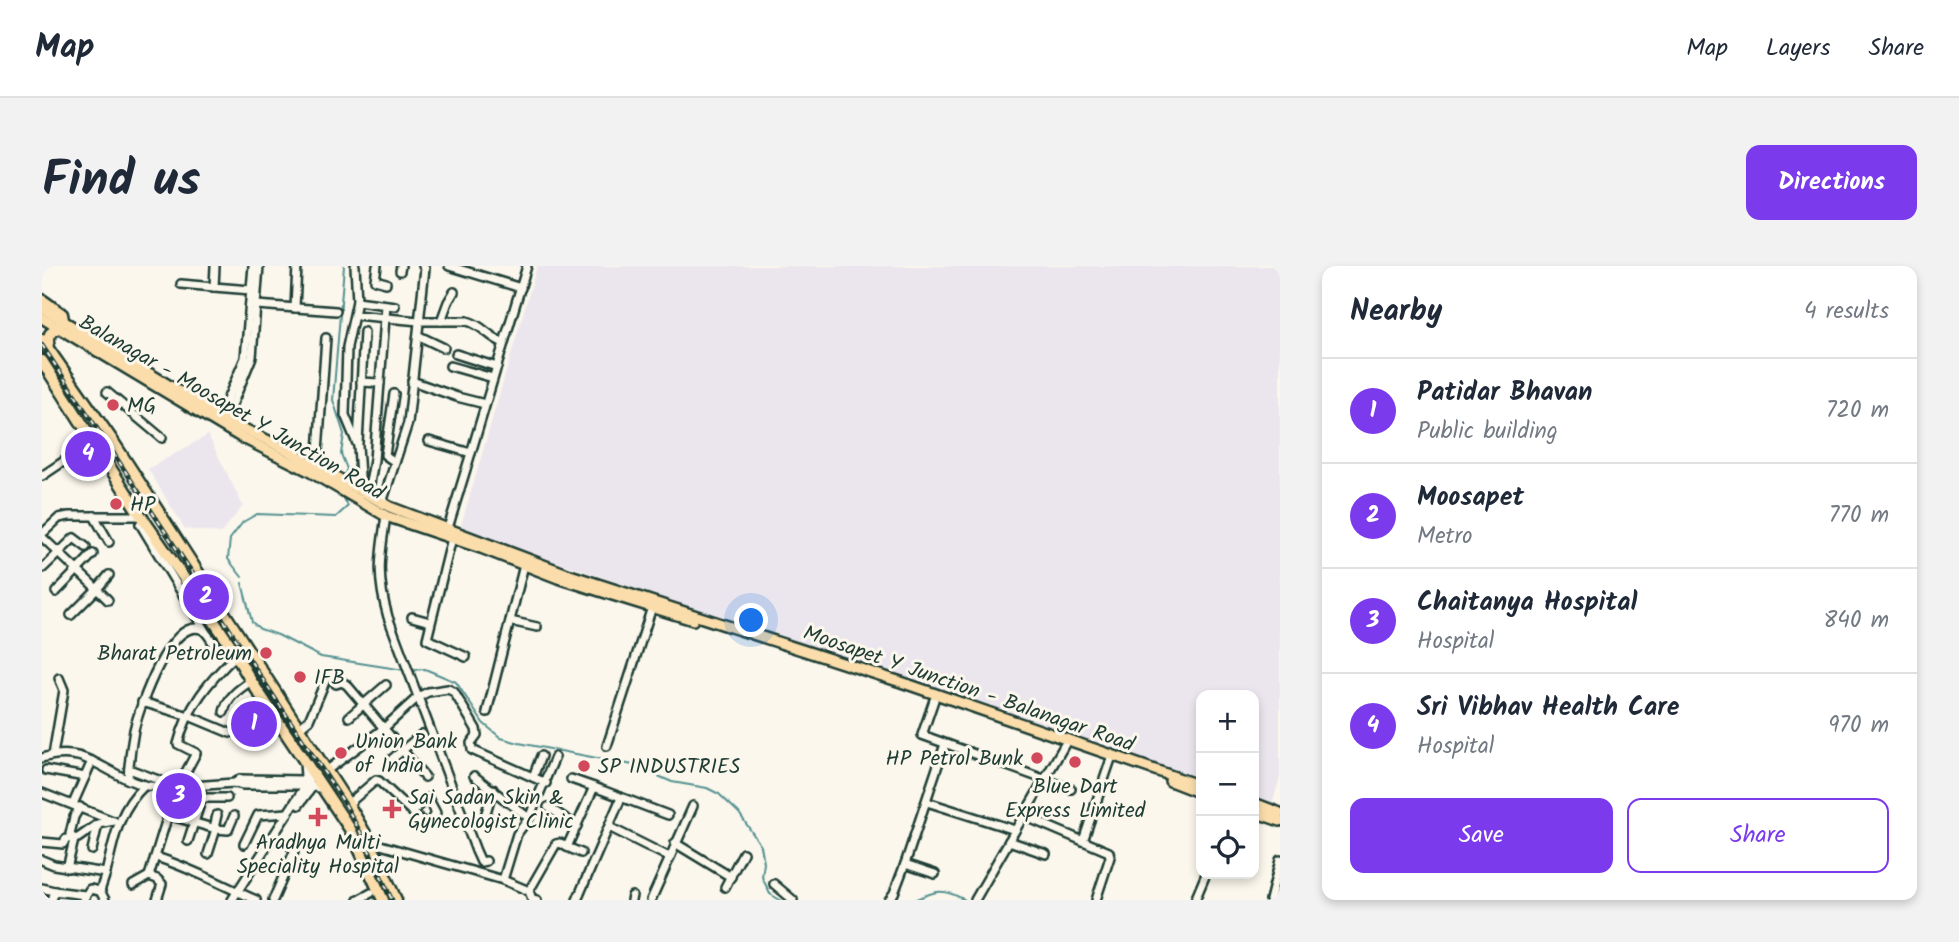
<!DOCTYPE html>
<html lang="en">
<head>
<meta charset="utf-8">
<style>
	:root { --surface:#fff; --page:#f2f2f3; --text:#1f2937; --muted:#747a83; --line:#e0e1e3; --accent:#7c3aed }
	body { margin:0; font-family:Kalam,sans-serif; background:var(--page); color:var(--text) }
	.controls { position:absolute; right:21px; bottom:21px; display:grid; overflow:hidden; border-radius:14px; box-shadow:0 4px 10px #0003 }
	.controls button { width:63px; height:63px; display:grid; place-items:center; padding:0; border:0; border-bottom:2px solid var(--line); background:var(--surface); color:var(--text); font:35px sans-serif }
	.you { position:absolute; left:710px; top:355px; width:24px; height:24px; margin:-18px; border:5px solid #fff; border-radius:50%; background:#1a73e8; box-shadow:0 0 0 10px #1a73e833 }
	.badge { display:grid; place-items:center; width:46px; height:46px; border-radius:50%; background:var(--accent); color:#fff; font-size:23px; font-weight:700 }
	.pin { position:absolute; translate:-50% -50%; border:4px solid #fff; box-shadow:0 2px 7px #0006 }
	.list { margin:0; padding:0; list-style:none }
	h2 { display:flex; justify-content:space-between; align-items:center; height:91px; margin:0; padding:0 28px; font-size:30px }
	h2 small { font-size:23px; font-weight:400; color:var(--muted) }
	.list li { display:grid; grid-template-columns:46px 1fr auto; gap:21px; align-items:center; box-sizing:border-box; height:105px; padding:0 28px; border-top:2px solid var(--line) }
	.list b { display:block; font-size:26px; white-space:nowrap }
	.list p { margin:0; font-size:23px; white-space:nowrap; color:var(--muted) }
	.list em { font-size:23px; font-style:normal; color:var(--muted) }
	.actions { display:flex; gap:14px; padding:21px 28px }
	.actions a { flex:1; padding:16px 0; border:2px solid var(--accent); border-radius:14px; text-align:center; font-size:24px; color:var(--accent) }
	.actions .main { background:var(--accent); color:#fff }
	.icon { flex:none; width:38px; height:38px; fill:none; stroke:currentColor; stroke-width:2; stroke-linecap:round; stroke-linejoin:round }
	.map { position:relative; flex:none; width:1238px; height:634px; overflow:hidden; border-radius:14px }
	header { display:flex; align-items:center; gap:42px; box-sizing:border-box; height:98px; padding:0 35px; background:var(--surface); border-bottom:2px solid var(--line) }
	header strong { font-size:33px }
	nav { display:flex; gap:38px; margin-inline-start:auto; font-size:24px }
	.intro { display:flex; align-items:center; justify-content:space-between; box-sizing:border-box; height:168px; padding:0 42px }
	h1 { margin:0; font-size:49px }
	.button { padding:18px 32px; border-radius:14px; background:var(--accent); color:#fff; font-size:24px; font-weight:700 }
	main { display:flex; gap:42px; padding:0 42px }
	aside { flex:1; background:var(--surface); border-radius:14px; box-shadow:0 4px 10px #0003 }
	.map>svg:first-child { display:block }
	.built { fill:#ebe6ed }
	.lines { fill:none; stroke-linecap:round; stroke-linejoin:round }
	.stream { stroke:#549191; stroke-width:2 }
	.minor-casing { stroke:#1f3d34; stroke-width:12 }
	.major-casing { stroke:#1f3d34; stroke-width:14 }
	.highway-casing { stroke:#1f3d34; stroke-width:15 }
	.minor { stroke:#fbf7ec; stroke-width:7 }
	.major { stroke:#faddab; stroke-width:9 }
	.highway { stroke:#faddab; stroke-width:10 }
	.rail-casing { stroke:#1f3d34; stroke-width:4.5 }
	.rail { stroke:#fbf7ec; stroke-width:2; stroke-dasharray:5; stroke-linecap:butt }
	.poi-dot { fill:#d1495b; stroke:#fbf7ec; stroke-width:2.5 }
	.labels { text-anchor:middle; stroke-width:6; stroke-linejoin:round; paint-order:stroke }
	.poi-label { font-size:21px; fill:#1f3d34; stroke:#fbf7ec; text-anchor:start }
	.street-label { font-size:21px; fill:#1f3d34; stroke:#fbf7ec }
</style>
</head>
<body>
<header>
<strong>Map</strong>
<nav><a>Map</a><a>Layers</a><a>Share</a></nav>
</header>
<div class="intro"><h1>Find us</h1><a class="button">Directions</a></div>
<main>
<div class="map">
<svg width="1238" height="634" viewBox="0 0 1238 634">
	<rect width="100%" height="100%" fill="#fbf7ec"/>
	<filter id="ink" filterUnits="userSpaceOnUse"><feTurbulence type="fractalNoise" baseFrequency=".0143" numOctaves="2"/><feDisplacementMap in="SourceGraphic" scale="14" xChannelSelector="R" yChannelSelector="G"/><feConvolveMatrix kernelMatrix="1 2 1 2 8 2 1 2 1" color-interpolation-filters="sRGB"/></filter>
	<g filter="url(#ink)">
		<g class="built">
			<polygon points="495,0 1238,0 1238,511 1230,539 1212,533 1212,429 1159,429 1159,515 418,263"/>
			<polygon points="166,169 201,240 179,267 143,263 106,203"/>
		</g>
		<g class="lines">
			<g class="stream">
				<polyline points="301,211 305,203 299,188 302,168 291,134 302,0"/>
				<polyline points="200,311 186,293 188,273 201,256 215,248 294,251 306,240 300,229"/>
				<polyline points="200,317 210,356 218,363 236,369 279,391 362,404"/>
				<polyline points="371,404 383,403 414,416 441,457 459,472 477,477 591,499 630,516 665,522 677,528 697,547 719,580 722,597 720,611 728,628 738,634"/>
				<path d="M872,634C895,624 901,622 923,634"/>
			</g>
			<g class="minor-casing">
				<g id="minor">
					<polyline points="173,0 172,21 209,24"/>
					<polyline points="313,0 315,35 305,81 303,149 316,180 319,225"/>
					<polyline points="335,0 333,14 344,17"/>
					<polyline points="407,0 479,22"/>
					<polyline points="358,5 359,0"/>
					<polyline points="139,18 172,21"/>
					<polyline points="315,35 353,40"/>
					<polyline points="215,39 294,45"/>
					<polyline points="253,42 255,0"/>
					<path d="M313,49L377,55H425C441,59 446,71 462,77"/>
					<polyline points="399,55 406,36 412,26"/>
					<polyline points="377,70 402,82"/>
					<polyline points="414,88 455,101"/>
					<polyline points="408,100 451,112"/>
					<polyline points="370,115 415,131 443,138"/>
					<polyline points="319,116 338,117"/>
					<polyline points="65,126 120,172"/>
					<polyline points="352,128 343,189 353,196"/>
					<polyline points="178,150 203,92 211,0"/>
					<polyline points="184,154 210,91 217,0"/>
					<polyline points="387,175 429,187 406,262"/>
					<polyline points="316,177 322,66"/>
					<polyline points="429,187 485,0"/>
					<polyline points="275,200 284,72"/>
					<polyline points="0,210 52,175"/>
					<polyline points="326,229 332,194 344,39"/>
					<polyline points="340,237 366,157 383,2 381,0"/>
					<polyline points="52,250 67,276"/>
					<path d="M344,250C338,291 334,309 346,351L434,585L439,596L444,595"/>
					<polyline points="102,254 98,258 163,365"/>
					<polyline points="0,268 17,252 27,250 99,250"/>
					<polyline points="0,271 55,323 29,349"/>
					<polyline points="410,272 385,373 424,391"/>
					<polyline points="1,302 32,272 44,281"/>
					<polyline points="14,326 51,288"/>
					<polyline points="66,334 55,323 67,309"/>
					<polyline points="370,351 388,356"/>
					<polyline points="468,355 495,361"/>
					<polyline points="294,418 300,416 305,419 383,511"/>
					<polyline points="892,434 880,469 1029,523"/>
					<polyline points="100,436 147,450 188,467"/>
					<path d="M182,446C185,431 197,423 209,415"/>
					<polyline points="445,446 482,299"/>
					<polyline points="307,451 344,419"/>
					<polyline points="256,463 267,454 285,411"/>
					<polyline points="565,480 610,341"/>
					<polyline points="11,489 22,424 17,412"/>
					<path d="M0,492C46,478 62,509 101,519C121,524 170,518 193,517L201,519H266L281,523"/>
					<polyline points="350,493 380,468"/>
					<polyline points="87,503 130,519 126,549 107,610 91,619"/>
					<polyline points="4,504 43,511"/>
					<polyline points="284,505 341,463 376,431 386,426 406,423 412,426 434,463 435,469 429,477 430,484 504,517"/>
					<polyline points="432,510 487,552"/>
					<polyline points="491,511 499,490"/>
					<path d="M86,513C87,496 89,480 92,464C97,443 129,348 161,364C166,367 170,376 174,381L178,382L187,377"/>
					<polyline points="529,513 552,521"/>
					<polyline points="193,517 198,513 261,514 263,510 262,497"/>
					<path d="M137,519L154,487L136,478C145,441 167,415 194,389"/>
					<polyline points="0,527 71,555"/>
					<polyline points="885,536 973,564"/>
					<polyline points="31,538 50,495"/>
					<polyline points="306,538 334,514 337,515 383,558 388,557 394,547 386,532 370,546"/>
					<polyline points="257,539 271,520"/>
					<polyline points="506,541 535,560"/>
					<polyline points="126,549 174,563 186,564 192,550"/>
					<polyline points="982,550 1067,586 1068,591 1054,634"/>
					<polyline points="441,557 451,523"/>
					<polyline points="567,561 627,591"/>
					<polyline points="172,562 175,549"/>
					<polyline points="146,575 160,532 185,532"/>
					<polyline points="967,575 1004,588"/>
					<polyline points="1041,575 1069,493"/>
					<polyline points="0,576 21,578 24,573 36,572 56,558"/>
					<polyline points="328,576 461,614 487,625 490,633 495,634"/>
					<polyline points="633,577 689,611"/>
					<polyline points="202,578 216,549 246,547"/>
					<polyline points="525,581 539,587"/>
					<polyline points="50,584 56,558 72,555"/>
					<polyline points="166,588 174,563"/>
					<path d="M114,591C149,602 180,619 214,634"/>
					<path d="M0,594L12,599L64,607C72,573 76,544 103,519"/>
					<polyline points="863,598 893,608"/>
					<polyline points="25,602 32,574 28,568 32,551 38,541"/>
					<polyline points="107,610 115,613 120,618 115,634"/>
					<polyline points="461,614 475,568 487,552 513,491"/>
					<polyline points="732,618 751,634"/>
					<polyline points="683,621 701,587"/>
					<polyline points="0,622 12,625"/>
					<polyline points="58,625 64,607"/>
					<polyline points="487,625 514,578 518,577 525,581 552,521 626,549"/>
					<polyline points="9,634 12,625 43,629"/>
					<polyline points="41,634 48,623 58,625 63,634"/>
					<polyline points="190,634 271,508"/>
					<polyline points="231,634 252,586 251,581 234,574"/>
					<polyline points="316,634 329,627"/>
					<polyline points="535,634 579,532"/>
					<polyline points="589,634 590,630"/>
					<polyline points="609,634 651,540"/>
					<polyline points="847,634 852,627 863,598 903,478"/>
					<polyline points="933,634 1023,478"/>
					<polyline points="1153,634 1164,608"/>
					<polyline points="1228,634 1238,594"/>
				</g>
			</g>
			<g class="major-casing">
				<g id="major">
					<polyline points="0,42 184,154 247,185 348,241 528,309 859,416 1159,520"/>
					<polyline points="0,52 197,170 267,205 344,250 439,282 516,312 651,354"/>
					<polyline points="1128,515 1159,527"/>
					<polyline points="1212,537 1238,547"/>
					<polyline points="1212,546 1238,555"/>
				</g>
			</g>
			<g class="highway-casing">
				<g id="highway">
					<polyline points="0,34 20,48 21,54"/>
					<polyline points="0,74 70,174 306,538 328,576 354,634"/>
					<polyline points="5,82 8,68 16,61"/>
					<polyline points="0,95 99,250 187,377 209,415 308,563 341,634"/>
				</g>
			</g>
			<use href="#minor" class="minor"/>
			<use href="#major" class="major"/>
			<use href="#highway" class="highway"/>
			<g class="rail-casing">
				<polyline id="rail" points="0,79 303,538 321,571 350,634"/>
			</g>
			<use href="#rail" class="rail"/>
		</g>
	</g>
	<g class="poi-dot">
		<circle cx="71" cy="139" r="7"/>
		<circle cx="74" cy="238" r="7"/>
		<circle cx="224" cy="387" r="7"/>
		<circle cx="258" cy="411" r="7"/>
		<circle cx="299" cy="487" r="7"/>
		<circle cx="995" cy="492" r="7"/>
		<circle cx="1033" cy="496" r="7"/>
		<circle cx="542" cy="500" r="7"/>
		<path d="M346.5 532.5h7v7h7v7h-7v7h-7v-7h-7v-7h7z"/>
		<path d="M272.5 540.5h7v7h7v7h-7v7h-7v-7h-7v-7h7z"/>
	</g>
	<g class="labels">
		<g class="poi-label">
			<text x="85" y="146">MG</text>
			<text x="88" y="245">HP</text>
			<text x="210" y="394" text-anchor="end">Bharat Petroleum</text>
			<text x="272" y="418">IFB</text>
			<text x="313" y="482">Union Bank<tspan x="313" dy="24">of India</tspan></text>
			<text x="981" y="499" text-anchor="end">HP Petrol Bunk</text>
			<text x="556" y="507">SP INDUSTRIES</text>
			<text x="1033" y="527" text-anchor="middle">Blue Dart<tspan x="1033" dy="24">Express Limited</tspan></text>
			<text x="366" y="538">Sai Sadan Skin &amp;<tspan x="366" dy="24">Gynecologist Clinic</tspan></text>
			<text x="276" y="583" text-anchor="middle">Aradhya Multi<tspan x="276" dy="24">Speciality Hospital</tspan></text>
		</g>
		<g class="street-label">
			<text transform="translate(190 141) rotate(30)" y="7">Balanagar - Moosapet Y Junction Road</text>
			<text transform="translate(927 422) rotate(19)" y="7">Moosapet Y Junction - Balanagar Road</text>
		</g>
	</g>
</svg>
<div class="controls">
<button>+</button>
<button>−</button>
<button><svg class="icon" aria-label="locate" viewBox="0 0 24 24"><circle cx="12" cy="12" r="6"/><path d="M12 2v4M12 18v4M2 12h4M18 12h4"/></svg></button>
</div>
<div class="you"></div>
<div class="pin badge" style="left:212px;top:458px">1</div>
<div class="pin badge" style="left:164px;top:331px">2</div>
<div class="pin badge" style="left:137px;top:530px">3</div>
<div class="pin badge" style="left:46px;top:188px">4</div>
</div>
<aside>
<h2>Nearby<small>4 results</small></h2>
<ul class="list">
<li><span class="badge">1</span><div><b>Patidar Bhavan</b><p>Public building</p></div><em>720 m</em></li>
<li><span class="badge">2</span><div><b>Moosapet</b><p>Metro</p></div><em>770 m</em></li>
<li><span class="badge">3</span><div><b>Chaitanya Hospital</b><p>Hospital</p></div><em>840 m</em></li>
<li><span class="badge">4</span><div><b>Sri Vibhav Health Care</b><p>Hospital</p></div><em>970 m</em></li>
</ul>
<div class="actions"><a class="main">Save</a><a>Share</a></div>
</aside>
</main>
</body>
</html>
